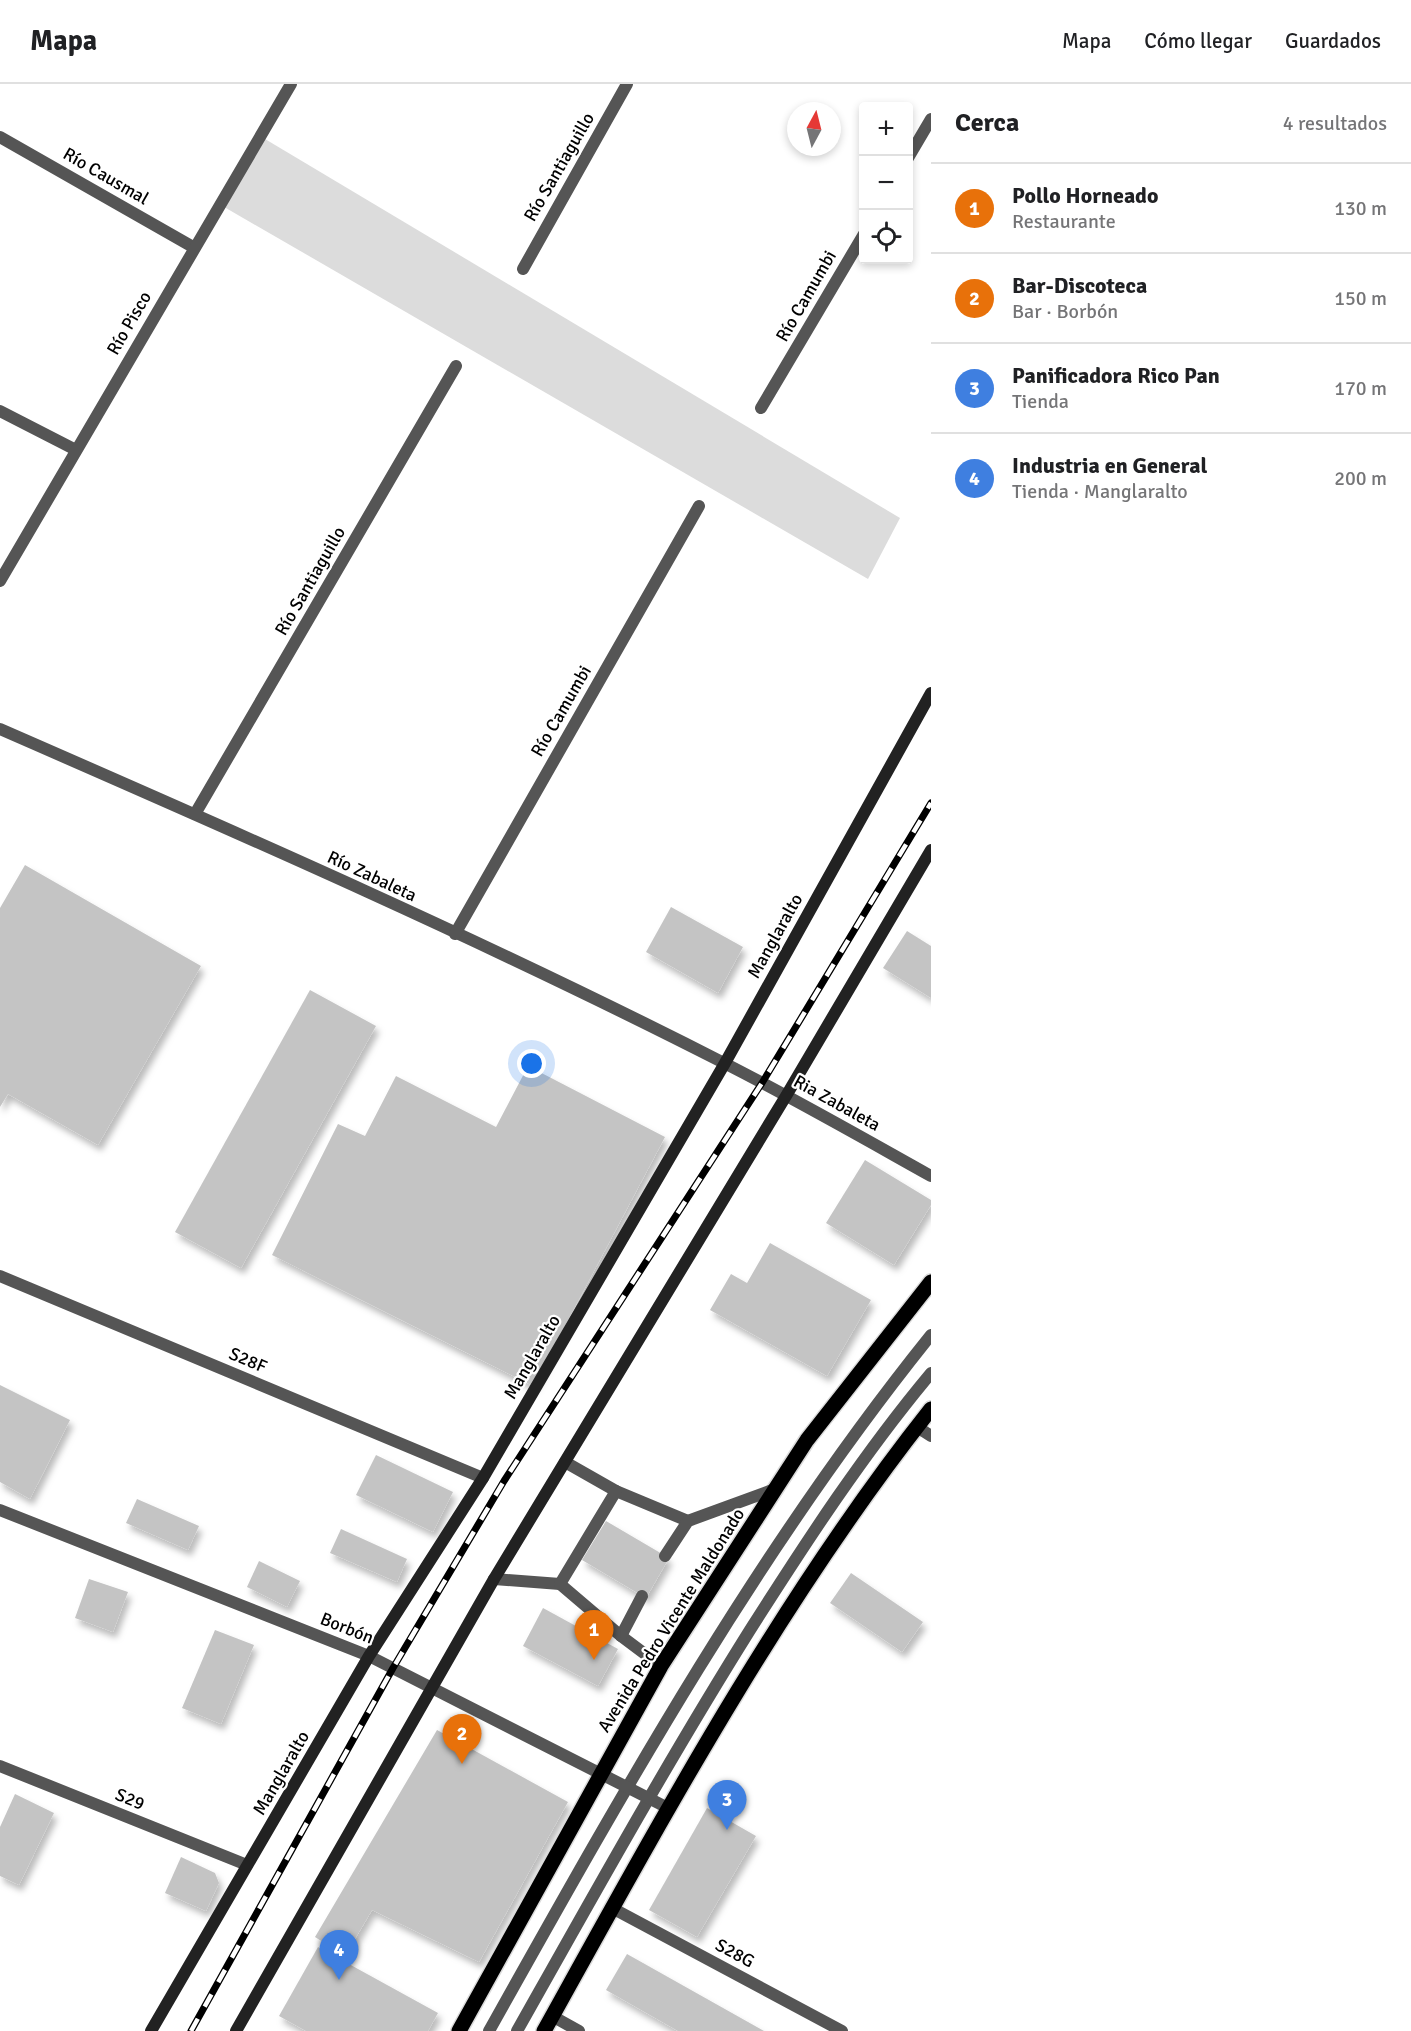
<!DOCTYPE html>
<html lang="es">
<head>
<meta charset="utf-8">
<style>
	:root { --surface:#fff; --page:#f6f6f6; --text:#202124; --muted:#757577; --line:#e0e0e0; --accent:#db2777 }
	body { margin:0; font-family:Signika,sans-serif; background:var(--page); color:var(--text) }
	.controls { position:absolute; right:18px; top:18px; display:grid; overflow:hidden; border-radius:6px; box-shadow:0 3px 9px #0003 }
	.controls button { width:54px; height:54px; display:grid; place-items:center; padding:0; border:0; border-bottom:2px solid var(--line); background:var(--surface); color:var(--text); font:30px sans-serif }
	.compass { position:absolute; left:787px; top:18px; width:54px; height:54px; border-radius:50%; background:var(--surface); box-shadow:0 3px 9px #0003; rotate:7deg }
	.you { position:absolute; left:532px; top:980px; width:21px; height:21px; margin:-15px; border:4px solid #fff; border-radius:50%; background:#1a73e8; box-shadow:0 0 0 9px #1a73e833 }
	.badge { display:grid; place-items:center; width:39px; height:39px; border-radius:50%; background:var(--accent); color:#fff; font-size:20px; font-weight:700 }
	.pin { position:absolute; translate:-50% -50px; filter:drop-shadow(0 2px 3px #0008) }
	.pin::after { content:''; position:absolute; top:32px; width:21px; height:18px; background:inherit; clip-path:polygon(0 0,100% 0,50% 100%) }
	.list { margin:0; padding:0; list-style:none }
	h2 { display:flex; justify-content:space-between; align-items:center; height:78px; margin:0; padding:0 24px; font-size:26px }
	h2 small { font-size:20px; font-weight:400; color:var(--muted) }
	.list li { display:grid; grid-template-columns:39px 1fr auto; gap:18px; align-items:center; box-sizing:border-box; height:90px; padding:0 24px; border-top:2px solid var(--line) }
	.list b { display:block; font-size:22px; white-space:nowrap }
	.list p { margin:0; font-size:20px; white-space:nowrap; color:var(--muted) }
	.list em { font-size:20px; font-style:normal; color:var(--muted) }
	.icon { flex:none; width:33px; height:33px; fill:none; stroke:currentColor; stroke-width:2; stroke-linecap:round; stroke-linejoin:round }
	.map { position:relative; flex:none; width:931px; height:1947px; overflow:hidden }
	header { display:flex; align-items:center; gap:36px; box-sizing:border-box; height:84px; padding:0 30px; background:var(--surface); border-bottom:2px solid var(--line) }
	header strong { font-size:28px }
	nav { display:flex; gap:33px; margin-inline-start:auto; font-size:21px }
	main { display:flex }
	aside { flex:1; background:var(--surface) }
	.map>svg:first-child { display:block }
	.green { fill:#dcdcdc }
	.building { fill:#c4c4c4; filter:url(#shadow) }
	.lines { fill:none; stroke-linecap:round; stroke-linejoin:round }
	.primary-casing { stroke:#dbdbdb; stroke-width:18 }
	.lane { stroke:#555; stroke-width:12 }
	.street { stroke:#555; stroke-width:12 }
	.secondary { stroke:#222; stroke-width:12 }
	.primary { stroke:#000; stroke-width:15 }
	.rail-casing { stroke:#000; stroke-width:7 }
	.rail { stroke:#fff; stroke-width:4.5; stroke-dasharray:14; stroke-linecap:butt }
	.labels { text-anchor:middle; stroke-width:4.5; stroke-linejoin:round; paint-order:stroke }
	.street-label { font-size:18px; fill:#000; stroke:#fff }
</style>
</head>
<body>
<header>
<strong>Mapa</strong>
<nav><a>Mapa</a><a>Cómo llegar</a><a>Guardados</a></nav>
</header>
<main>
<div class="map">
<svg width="931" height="1947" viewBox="0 0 931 1947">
	<defs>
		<filter id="shadow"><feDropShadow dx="3.5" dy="6" stdDeviation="3" flood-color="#0004"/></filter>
	</defs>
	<rect width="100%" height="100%" fill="#fff"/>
	<polygon class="green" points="260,52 900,434 868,495 219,120"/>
	<g class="building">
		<polygon points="25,781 201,882 98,1061 8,1010 0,1023 0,824"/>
		<polygon points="671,823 743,863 718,909 646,868"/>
		<polygon points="907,847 931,862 931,914 883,884"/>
		<polygon points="310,906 376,942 241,1184 175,1148"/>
		<polygon points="528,982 665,1053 533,1302 272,1171 338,1040 365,1052 396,992 496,1043"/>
		<polygon points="865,1076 931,1116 931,1121 894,1181 826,1139"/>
		<polygon points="770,1159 871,1216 827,1292 710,1226 731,1190 747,1199"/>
		<polygon points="0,1301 70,1336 30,1415 0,1398"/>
		<polygon points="376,1371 453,1408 433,1448 356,1411"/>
		<polygon points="137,1415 199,1442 188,1466 126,1439"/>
		<polygon points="606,1437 669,1474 646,1514 582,1476"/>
		<polygon points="341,1445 407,1475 397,1498 330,1469"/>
		<polygon points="259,1477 300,1497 287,1523 247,1503"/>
		<polygon points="851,1489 923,1538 902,1568 830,1519"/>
		<polygon points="89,1495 128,1508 113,1548 75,1534"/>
		<polygon points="543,1524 618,1565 598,1602 523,1562"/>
		<polygon points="215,1546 254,1561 221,1640 182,1624"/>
		<polygon points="437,1646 568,1718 479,1878 372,1826 345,1872 315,1853"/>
		<polygon points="15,1710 54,1729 19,1801 0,1792 0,1743"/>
		<polygon points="707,1724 756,1752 697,1853 649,1826"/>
		<polygon points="181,1773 215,1789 219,1799 206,1827 165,1809"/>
		<polygon points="318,1863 438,1929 428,1947 306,1947 279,1932"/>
		<polygon points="627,1870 764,1947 678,1947 606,1906"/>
	</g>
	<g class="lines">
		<g class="primary-casing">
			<g id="primary">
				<polyline points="459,1947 661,1582 807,1356 931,1198"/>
				<path d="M544,1947C661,1736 781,1514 931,1325"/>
			</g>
		</g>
		<g class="lane">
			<polyline points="0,327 76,366"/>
			<polyline points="917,1343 931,1352"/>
			<polyline points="565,1378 616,1407 688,1437"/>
			<polyline points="665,1472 688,1437 775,1405"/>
			<polyline points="494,1495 560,1500 621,1552 661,1582"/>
			<polyline points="560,1500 616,1407"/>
			<polyline points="621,1552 642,1512"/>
			<polyline points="552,1932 579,1947"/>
			<path d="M489,1947C624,1706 757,1467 931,1251"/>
			<path d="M517,1947C593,1812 668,1677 750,1546C806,1458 864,1369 931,1289"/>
		</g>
		<g class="street">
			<polyline points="0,53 193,163"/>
			<polyline points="908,74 931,35"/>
			<polyline points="523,185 627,0"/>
			<polyline points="761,324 864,150"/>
			<polyline points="0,497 291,0"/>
			<path d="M0,645C243,751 489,859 726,980C795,1015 863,1054 931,1092"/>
			<polyline points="195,730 456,282"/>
			<polyline points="455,850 699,422"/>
			<polyline points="0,1192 483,1394"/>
			<polyline points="0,1426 369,1572 668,1724"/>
			<polyline points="0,1682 247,1781"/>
			<polyline points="612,1824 842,1947"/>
		</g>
		<g class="secondary">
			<polyline points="151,1947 369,1572 483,1394 725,979 931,609"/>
			<polyline points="236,1947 494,1495 786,1012 931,766"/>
		</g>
		<use href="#primary" class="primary"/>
		<g class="rail-casing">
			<polyline id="rail" points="191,1947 393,1584 504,1397 762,999 931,719"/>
		</g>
		<use href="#rail" class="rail"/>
	</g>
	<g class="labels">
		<g class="street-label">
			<text transform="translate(559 83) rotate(-60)" y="6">Río Santiaguillo</text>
			<text transform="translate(106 92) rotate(30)" y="6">Río Causmal</text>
			<text transform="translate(806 212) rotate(-60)" y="6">Río Camumbi</text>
			<text transform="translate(129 239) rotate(-60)" y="6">Río Pisco</text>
			<text transform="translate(310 497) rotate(-60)" y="6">Río Santiaguillo</text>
			<text transform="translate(561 627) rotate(-60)" y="6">Río Camumbi</text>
			<text transform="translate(372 792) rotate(25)" y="6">Río Zabaleta</text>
			<text transform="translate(775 852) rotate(-61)" y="6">Manglaralto</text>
			<text transform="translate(837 1019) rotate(29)" y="6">Ria Zabaleta</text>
			<text transform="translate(532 1273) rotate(-60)" y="6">Manglaralto</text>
			<text transform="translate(248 1276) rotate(23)" y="6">S28F</text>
			<text transform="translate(671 1536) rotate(-58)" y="6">Avenida Pedro Vicente Maldonado</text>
			<text transform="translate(347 1544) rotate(22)" y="6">Borbón</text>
			<text transform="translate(281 1689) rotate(-60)" y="6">Manglaralto</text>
			<text transform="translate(130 1715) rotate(22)" y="6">S29</text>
			<text transform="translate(735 1869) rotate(28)" y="6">S28G</text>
		</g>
	</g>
</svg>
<div class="controls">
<button>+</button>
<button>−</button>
<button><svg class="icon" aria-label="locate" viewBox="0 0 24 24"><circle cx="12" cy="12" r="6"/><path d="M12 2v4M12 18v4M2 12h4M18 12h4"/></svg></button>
</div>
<svg class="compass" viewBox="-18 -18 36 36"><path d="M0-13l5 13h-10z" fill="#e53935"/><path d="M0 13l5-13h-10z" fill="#757577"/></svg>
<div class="you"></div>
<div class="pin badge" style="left:594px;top:1576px;background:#e8710a">1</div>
<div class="pin badge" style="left:462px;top:1680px;background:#e8710a">2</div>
<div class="pin badge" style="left:727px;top:1746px;background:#3f7fe0">3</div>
<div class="pin badge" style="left:339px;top:1896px;background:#3f7fe0">4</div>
</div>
<aside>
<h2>Cerca<small>4 resultados</small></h2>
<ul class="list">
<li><span class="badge" style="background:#e8710a">1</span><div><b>Pollo Horneado</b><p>Restaurante</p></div><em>130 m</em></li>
<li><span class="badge" style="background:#e8710a">2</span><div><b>Bar-Discoteca</b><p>Bar · Borbón</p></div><em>150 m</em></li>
<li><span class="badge" style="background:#3f7fe0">3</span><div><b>Panificadora Rico Pan</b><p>Tienda</p></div><em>170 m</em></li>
<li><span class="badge" style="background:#3f7fe0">4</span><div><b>Industria en General</b><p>Tienda · Manglaralto</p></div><em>200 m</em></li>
</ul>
</aside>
</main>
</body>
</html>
